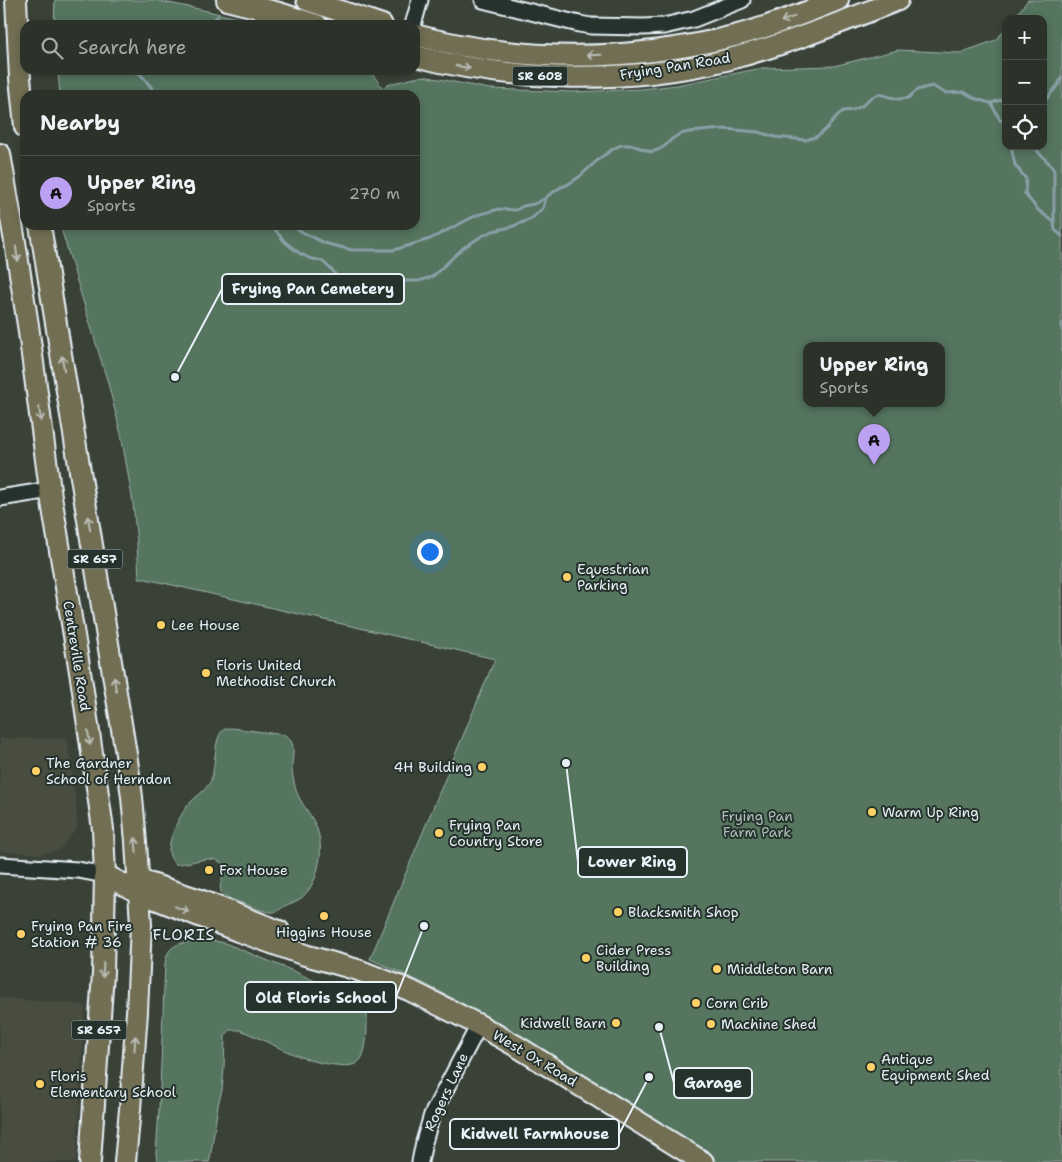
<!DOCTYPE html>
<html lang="en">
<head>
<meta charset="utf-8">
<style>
	:root { --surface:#2c322a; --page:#383e36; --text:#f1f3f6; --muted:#a6aaa8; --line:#484d47; --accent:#bca0f2 }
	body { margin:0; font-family:"Shantell Sans",sans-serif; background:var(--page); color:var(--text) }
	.controls { position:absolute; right:15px; top:15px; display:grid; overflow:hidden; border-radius:10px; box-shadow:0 2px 8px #0003 }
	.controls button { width:45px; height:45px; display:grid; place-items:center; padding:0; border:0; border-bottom:1px solid var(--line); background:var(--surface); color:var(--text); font:25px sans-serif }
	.you { position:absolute; left:429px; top:551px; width:18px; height:18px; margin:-12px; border:4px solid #fff; border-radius:50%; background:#1a73e8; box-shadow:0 0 0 8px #1a73e833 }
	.badge { display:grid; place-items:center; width:32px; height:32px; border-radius:50%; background:var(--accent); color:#111; font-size:16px; font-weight:700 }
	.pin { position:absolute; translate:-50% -41px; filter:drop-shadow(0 1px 2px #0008) }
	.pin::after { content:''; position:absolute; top:26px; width:18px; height:15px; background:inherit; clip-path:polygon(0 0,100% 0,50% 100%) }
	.popup { position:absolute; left:803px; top:342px; width:142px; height:65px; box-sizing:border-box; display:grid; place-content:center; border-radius:10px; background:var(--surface); filter:drop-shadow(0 1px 4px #0005); font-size:16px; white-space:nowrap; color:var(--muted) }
	.popup b { font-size:19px; color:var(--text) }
	.popup::after { content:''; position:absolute; left:50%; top:100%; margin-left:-10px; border:10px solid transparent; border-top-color:var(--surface) }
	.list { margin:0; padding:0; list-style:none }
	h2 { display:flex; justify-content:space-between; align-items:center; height:65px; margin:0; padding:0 20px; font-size:21px }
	h2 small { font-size:16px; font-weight:400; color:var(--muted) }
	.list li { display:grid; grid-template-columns:32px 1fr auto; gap:15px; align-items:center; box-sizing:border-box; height:75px; padding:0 20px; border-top:1px solid var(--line) }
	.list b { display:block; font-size:19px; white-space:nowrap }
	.list p { margin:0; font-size:16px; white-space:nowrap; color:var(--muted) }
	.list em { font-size:16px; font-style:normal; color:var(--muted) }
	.icon { flex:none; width:28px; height:28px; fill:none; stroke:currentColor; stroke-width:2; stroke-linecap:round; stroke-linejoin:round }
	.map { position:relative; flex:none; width:1062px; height:1162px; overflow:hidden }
	.search { position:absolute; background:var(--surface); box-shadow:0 2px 8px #0003; left:20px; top:20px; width:400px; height:55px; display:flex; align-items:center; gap:12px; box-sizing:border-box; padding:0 18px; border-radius:15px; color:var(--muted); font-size:19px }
	.panel { position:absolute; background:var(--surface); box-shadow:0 2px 8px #0003; left:20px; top:90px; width:400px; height:140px; border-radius:15px }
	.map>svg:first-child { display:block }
	.built { fill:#484d40 }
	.green { fill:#54755e; stroke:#9eb3ab; fill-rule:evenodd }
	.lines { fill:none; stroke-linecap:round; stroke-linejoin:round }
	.stream { stroke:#8a9fa7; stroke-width:3 }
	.minor-casing { stroke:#e8f1f8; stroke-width:19 }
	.major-casing { stroke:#e8f1f8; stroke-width:24 }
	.minor { stroke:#26332d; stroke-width:15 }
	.major { stroke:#726e52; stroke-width:20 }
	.oneway { stroke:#b9bdb6 }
	.poi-dot { fill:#ffd166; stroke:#26332d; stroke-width:2 }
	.labels { text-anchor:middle; stroke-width:4; stroke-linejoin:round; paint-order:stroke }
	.shield { fill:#26332d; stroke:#aeb8bb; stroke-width:1 }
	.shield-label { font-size:12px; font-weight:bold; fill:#e8f1f8 }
	.street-label { font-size:14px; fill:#e8f1f8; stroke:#26332d }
	.poi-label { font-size:14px; fill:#e8f1f8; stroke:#26332d; text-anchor:start }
	.park-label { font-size:14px; fill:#adbfba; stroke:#26332d }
	.quarter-label { font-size:16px; letter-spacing:1px; fill:#e8f1f8; stroke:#26332d }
	.leader { fill:none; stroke:#e8f1f8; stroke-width:2 }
	.callout-dot { fill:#e8f1f8; stroke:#26332d; stroke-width:2 }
	.callout { fill:#26332d; stroke:#e8f1f8; stroke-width:2 }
	.callout-label { font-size:15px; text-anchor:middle; font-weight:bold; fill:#e8f1f8 }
</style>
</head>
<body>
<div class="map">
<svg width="1062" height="1162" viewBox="0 0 1062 1162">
	<rect width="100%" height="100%" fill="#3a4238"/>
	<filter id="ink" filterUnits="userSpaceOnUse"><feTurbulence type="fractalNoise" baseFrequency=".02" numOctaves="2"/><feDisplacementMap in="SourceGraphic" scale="10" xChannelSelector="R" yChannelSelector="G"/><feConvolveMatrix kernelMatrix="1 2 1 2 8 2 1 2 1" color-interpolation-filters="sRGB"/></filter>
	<g filter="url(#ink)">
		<g class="built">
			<polygon points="0,738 67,739 76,802 77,828 59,850 41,854 0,851"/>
			<polygon points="0,998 85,1005 76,1162 0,1162"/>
		</g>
		<g class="green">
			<polygon points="55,0 154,0 203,10 267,25 54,25"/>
			<path d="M1028,0H1062V1162H718L462,1003L419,981L370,959L495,659L146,579H139V578L137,543L133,503L121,434L108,383L60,225H415V95H60L58,70H369L383,88L389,84L423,76L490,89L574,92L642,89L677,85L762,68L834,66L898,50L960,53L996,40L1006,28V146H1043V19H1013ZM806,346H942V404H806Z"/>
			<path d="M232,728L285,735C286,736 290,740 291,741C295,748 292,759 292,767C292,772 293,777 294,782C297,801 309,810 316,826C323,844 321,861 315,878C311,888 305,897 296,901C292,903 288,904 285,906C280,909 277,912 272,912C263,912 251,906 243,903C236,901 226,898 222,893C215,884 232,870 220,862C209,854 189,865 175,864C172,860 169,856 169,850C169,837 181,813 189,804C195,797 204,792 209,784C217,773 212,735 225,729C225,729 232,728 232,728Z"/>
			<path d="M204,939L225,943L298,973L365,1005L367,1010C367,1023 368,1048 361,1059C356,1067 345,1066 336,1065C300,1062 273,1043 240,1030H230L225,1036L224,1067L222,1090L218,1105L210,1159L209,1162H157L156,1154C161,1091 162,1027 165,964C166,959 167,952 172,948C179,942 195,941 204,939Z"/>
		</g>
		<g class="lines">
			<g class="stream">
				<polyline points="211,25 213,20 218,16"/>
				<polyline points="136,70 144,78 157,95"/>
				<polyline points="159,70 161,70"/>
				<polyline points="991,103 1000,120 1006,123"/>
				<polyline points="1043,103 1058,85 1062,77"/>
				<polyline points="1012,146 1012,151 1015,165 1026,179 1025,194 1038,210 1054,222"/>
				<path d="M1035,146C1038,156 1050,160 1054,171V222L1055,230L1062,236"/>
				<polyline points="273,225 276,231 285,242 299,253 309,258 322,261 333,271 339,280 350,286 365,290 383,288 405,281 419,281 432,277 463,248 482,236 493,231 511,227 531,219 543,208 546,197 561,187 567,185 579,177 600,158 613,149 621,145 632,145 651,152 658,150 665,146 672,139 680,134 689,132 724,129 758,132 775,137 806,140 818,136 827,128 835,118 843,111 853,110 862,106 870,98 879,94 898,99 908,98 917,90 932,86 945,93 964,92 974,98 986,102 991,103 1001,100 1006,102"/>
				<polyline points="289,225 324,243 352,250 394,250 430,239 477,215 499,209 516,210 523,206 534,204 546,198"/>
				<polyline points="1062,323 1062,330"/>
			</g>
			<g class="minor-casing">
				<g id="minor">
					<polyline points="483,0 579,24 591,26 643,27 664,26 694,19 742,0"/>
					<polyline points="413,25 420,0"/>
					<polyline points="0,498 50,490"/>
					<polyline points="0,865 78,870 105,875"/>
					<polyline points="420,1162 424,1142 432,1115 479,1025"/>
				</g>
			</g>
			<g class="major-casing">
				<g id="major">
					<polyline points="16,0 20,78 25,127"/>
					<polyline points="227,0 279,13 317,25"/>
					<polyline points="307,0 382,25"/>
					<path d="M415,35C519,63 630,62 734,36C770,27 804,13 838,0"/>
					<path d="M415,56C516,82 625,84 726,60C785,45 842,22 898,0"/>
					<polyline points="0,154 15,242 28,325 50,490 82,684 103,829 105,875 103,973 90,1162"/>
					<polyline points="40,225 127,760 132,797 136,842 141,925 137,1012 130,1109 125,1162"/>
					<polyline points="105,875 140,893 238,931 305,955 358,970 409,990 479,1025 518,1047 703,1162"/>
					<polyline points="142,881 197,899 279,931"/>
				</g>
			</g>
			<use href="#minor" class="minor"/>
			<use href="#major" class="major"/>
		</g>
		<defs><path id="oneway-shaft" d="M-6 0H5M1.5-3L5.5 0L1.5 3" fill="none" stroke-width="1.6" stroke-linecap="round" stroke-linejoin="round" transform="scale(1.25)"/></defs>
		<g class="oneway">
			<use href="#oneway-shaft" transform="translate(788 19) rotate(160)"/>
			<use href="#oneway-shaft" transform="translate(594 55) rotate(178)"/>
			<use href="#oneway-shaft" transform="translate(463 67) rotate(10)"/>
			<use href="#oneway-shaft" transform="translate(17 254) rotate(81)"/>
			<use href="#oneway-shaft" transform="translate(63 363) rotate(-99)"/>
			<use href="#oneway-shaft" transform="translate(40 414) rotate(82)"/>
			<use href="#oneway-shaft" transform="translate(89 523) rotate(-99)"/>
			<use href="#oneway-shaft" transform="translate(115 684) rotate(-99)"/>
			<use href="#oneway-shaft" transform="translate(89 738) rotate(81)"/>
			<use href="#oneway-shaft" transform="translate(136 845) rotate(-94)"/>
			<use href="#oneway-shaft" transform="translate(182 909) rotate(21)"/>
			<use href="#oneway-shaft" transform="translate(103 970) rotate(93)"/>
			<use href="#oneway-shaft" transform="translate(135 1043) rotate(-86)"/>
		</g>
	</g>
	<g class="poi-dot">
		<circle cx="567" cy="577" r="5"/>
		<circle cx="161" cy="625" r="5"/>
		<circle cx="206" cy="673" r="5"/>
		<circle cx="482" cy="767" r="5"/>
		<circle cx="36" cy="771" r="5"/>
		<circle cx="872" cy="812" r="5"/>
		<circle cx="439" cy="833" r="5"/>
		<circle cx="209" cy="870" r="5"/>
		<circle cx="618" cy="912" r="5"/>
		<circle cx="324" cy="916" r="5"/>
		<circle cx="21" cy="934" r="5"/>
		<circle cx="586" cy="958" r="5"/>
		<circle cx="717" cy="969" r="5"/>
		<circle cx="696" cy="1003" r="5"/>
		<circle cx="616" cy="1023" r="5"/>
		<circle cx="711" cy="1024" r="5"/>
		<circle cx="871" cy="1067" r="5"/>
		<circle cx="40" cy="1084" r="5"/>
	</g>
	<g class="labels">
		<g class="shield">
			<rect x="512.5" y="66.5" width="55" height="19" rx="4"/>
			<rect x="67.5" y="549.5" width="55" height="19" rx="4"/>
			<rect x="71.5" y="1020.5" width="55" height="19" rx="4"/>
		</g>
		<g class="shield-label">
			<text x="540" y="80">SR 608</text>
			<text x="95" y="563">SR 657</text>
			<text x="99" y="1034">SR 657</text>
		</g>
		<g class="street-label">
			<text transform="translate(675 66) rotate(-9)" y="5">Frying Pan Road</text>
			<text transform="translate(77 656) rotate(81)" y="5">Centreville Road</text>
			<text transform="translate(535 1058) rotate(31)" y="5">West Ox Road</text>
			<text transform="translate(446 1092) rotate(-65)" y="5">Rogers Lane</text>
		</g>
		<g class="poi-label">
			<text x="577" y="574">Equestrian<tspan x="577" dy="16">Parking</tspan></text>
			<text x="171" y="630">Lee House</text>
			<text x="216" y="670">Floris United<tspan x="216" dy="16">Methodist Church</tspan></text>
			<text x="46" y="768">The Gardner<tspan x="46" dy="16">School of Herndon</tspan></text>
			<text x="472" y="772" text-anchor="end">4H Building</text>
			<text x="882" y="817">Warm Up Ring</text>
			<text x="449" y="830">Frying Pan<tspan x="449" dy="16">Country Store</tspan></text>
			<text x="219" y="875">Fox House</text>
			<text x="628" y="917">Blacksmith Shop</text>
			<text x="31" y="931">Frying Pan Fire<tspan x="31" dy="16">Station # 36</tspan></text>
			<text x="324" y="937" text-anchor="middle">Higgins House</text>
			<text x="596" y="955">Cider Press<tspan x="596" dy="16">Building</tspan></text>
			<text x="727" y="974">Middleton Barn</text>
			<text x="706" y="1008">Corn Crib</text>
			<text x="606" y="1028" text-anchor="end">Kidwell Barn</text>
			<text x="721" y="1029">Machine Shed</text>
			<text x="881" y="1064">Antique<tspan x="881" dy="16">Equipment Shed</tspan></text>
			<text x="50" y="1081">Floris<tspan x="50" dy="16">Elementary School</tspan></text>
		</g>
		<g class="park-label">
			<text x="757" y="821">Frying Pan<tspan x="757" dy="16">Farm Park</tspan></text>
		</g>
		<g class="quarter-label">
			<text x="184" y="940">FLORIS</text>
		</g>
	</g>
	<path class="leader" d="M175 377L222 289M566 763L578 862M424 926L396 997M659 1027L674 1083M649 1077L619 1134"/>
	<g class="callout-dot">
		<circle cx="175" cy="377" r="5"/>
		<circle cx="566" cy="763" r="5"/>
		<circle cx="424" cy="926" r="5"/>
		<circle cx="659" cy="1027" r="5"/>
		<circle cx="649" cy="1077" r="5"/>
	</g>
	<g class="callout">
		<rect x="222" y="274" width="182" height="30" rx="5"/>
		<rect x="578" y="847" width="109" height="30" rx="5"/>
		<rect x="245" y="982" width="151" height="30" rx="5"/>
		<rect x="674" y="1068" width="78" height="30" rx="5"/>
		<rect x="450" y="1119" width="169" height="30" rx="5"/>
	</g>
	<g class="callout-label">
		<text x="313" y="294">Frying Pan Cemetery</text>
		<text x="632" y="867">Lower Ring</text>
		<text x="321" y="1003">Old Floris School</text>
		<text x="713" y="1088">Garage</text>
		<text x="535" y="1139">Kidwell Farmhouse</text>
	</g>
</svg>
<div class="controls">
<button>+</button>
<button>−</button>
<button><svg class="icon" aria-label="locate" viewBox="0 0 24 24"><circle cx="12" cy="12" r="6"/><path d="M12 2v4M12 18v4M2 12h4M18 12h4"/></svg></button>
</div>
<div class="you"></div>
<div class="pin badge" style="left:874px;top:465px">A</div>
<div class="popup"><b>Upper Ring</b>Sports</div>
<div class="search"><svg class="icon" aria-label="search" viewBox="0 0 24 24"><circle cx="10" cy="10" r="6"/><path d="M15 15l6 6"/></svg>Search here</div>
<section class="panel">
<h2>Nearby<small></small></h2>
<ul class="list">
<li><span class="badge">A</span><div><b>Upper Ring</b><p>Sports</p></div><em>270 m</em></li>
</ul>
</section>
</div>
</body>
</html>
